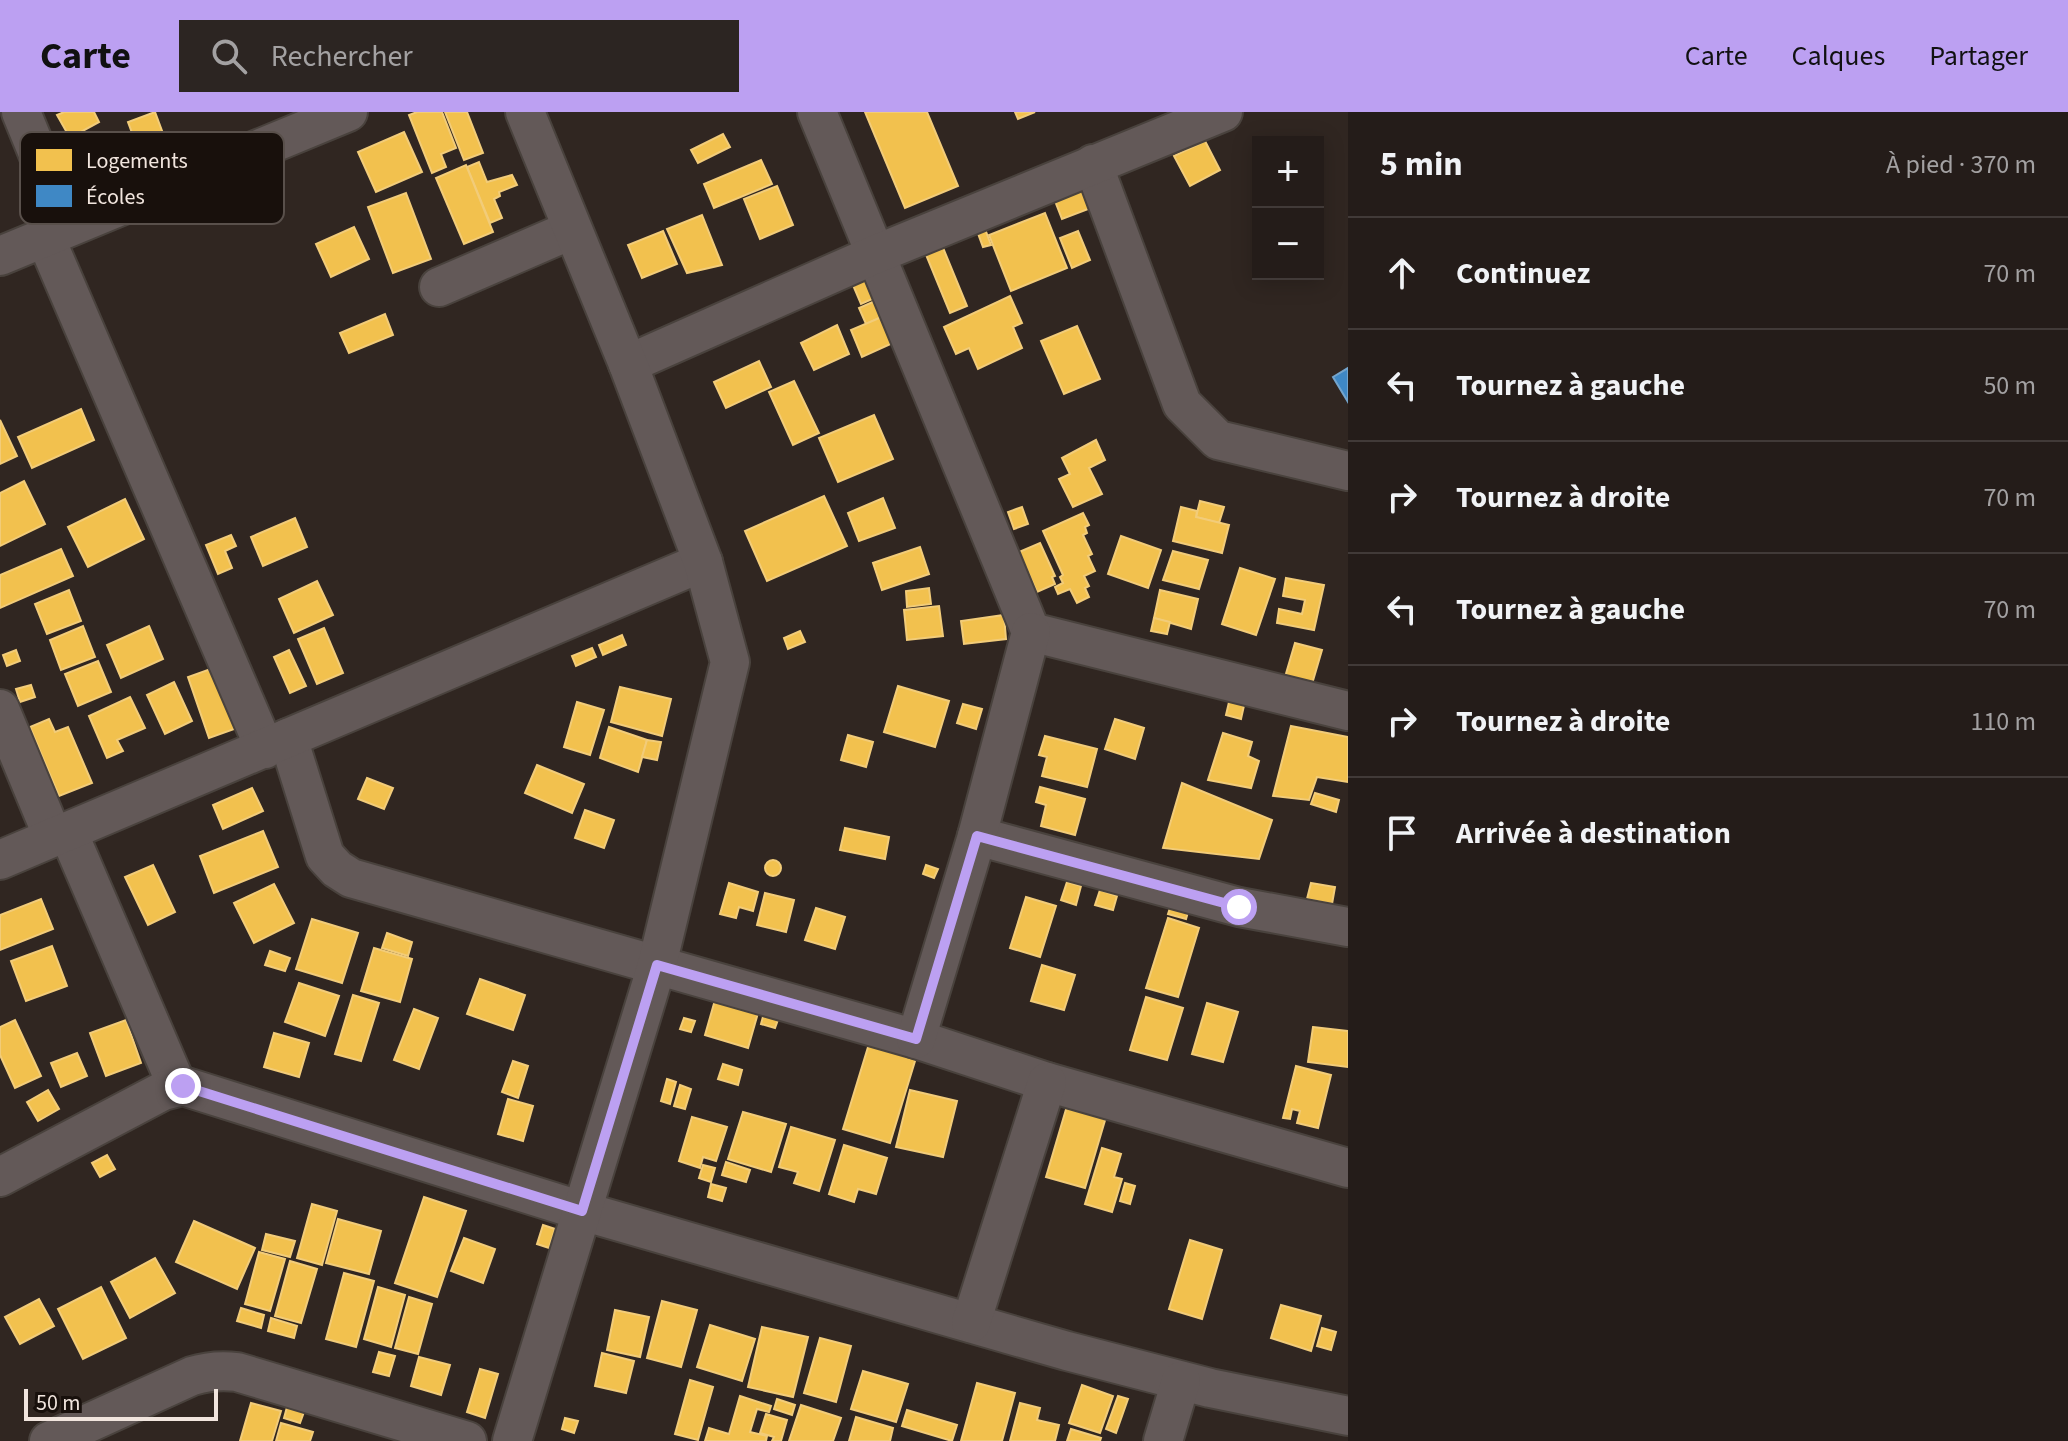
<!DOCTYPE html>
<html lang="fr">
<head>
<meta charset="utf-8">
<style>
	:root { --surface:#241c19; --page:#2c2522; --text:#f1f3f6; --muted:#a3a1a2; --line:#413a38; --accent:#bca0f2 }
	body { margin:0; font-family:"Source Sans 3",sans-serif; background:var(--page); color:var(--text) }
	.controls { position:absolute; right:24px; top:24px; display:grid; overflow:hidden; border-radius:0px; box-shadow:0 4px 20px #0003 }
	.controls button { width:72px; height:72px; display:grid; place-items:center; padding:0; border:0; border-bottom:2px solid var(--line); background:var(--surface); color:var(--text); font:40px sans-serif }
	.scale { position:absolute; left:24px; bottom:20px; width:194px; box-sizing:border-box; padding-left:8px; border:4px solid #f1e5de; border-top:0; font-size:22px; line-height:28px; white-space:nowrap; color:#f1e5de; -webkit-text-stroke:6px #18100c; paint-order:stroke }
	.stop { position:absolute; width:24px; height:24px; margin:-18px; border:6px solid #bca0f2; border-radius:50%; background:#fff }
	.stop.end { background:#bca0f2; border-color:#fff; box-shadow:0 2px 8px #0008 }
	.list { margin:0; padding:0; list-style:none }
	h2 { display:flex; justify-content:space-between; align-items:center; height:104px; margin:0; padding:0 32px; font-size:34px }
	h2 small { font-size:26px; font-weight:400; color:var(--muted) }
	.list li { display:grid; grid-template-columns:52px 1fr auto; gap:24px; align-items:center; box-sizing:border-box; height:112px; padding:0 32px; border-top:2px solid var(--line) }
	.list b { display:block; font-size:30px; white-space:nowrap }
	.list em { font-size:26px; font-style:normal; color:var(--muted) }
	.icon { flex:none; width:44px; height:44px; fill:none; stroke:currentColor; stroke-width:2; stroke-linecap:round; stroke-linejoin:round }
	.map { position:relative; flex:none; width:1348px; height:1329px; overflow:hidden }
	header { display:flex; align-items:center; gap:48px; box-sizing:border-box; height:112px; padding:0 40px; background:var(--accent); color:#111 }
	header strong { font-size:38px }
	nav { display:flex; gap:44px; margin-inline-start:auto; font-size:28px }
	.search { width:560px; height:72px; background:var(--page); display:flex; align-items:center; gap:20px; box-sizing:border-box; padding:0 28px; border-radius:0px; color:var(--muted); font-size:30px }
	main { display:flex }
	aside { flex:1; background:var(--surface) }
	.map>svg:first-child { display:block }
	.homes { fill:#f2c14e; stroke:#f2cc79; stroke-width:2 }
	.schools { fill:#3f88c5; stroke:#74a4cc; stroke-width:2 }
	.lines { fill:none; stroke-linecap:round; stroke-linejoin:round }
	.minor-casing { stroke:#49423d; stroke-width:42 }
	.minor { stroke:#635958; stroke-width:38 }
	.route { stroke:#bca0f2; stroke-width:10 }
	.key { fill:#18100c; stroke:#59504b; stroke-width:2 }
	.key-label { font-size:22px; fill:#f1e5de }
</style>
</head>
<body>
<header>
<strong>Carte</strong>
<div class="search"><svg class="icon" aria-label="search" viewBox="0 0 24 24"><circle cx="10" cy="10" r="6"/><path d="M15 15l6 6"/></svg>Rechercher</div>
<nav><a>Carte</a><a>Calques</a><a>Partager</a></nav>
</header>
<main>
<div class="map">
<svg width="1348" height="1329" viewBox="0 0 1348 1329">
	<rect width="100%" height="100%" fill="#302621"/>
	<g class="homes">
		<polygon points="64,0 94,0 99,10 70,26 57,3"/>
		<polygon points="155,0 165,27 138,37 128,10"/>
		<polygon points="417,0 442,0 456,36 441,42 446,55 432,61 409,3"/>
		<polygon points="445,0 467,0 483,41 464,48"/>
		<polygon points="865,0 927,0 958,74 905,96"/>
		<polygon points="1015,0 1035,0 1018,7"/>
		<polygon points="404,20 422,60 376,80 358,40"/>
		<polygon points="723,22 730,35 698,51 691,38"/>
		<polygon points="1205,29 1220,58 1190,74 1174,44"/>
		<polygon points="761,48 772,72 714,96 704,72"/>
		<polygon points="479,50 487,70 512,63 517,73 499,80 500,84 494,87 502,106 490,111 467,55"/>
		<polygon points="466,53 493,120 464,132 436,66"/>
		<polygon points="1079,65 1091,96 1062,107 1050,76"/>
		<polygon points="777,74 793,113 760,127 744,87"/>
		<polygon points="406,81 431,147 393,161 368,95"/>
		<polygon points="1045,101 1067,156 1011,179 989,123"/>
		<polygon points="702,103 722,153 687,161 667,117"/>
		<polygon points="981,106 991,133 983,135 973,108"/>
		<polygon points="354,115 369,147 331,165 316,132"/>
		<polygon points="663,119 677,152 642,166 628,133"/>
		<polygon points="1078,119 1090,148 1072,156 1060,126"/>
		<polygon points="939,126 967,194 950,201 922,133"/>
		<polygon points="866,160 877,185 861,192 850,166"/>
		<polygon points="1010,184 1022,211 1013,215 1022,236 978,257 969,236 956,242 944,215"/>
		<polygon points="877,188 884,204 866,212 859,196"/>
		<polygon points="385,202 393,223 349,241 340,221"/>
		<polygon points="884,204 895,230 862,245 851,218"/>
		<polygon points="837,213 849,242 814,258 801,231"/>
		<polygon points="1077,214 1100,267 1064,282 1041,229"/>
		<polygon points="759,249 771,275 726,296 714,270"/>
		<polygon points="794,269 819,321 793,333 769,280"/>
		<polygon points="81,297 94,328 32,356 18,325"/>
		<polygon points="874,303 893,347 838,370 819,326"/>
		<polygon points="0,308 17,344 0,352"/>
		<polygon points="1096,328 1105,348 1089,356 1102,382 1073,395 1059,367 1070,362 1062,346"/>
		<polygon points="24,369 45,412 0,434 0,381"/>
		<polygon points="824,384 847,434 767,469 745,419"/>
		<polygon points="883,386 895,416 859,429 848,401"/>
		<polygon points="125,387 144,427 88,455 68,415"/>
		<polygon points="1200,389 1224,395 1219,411 1196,405"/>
		<polygon points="1022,395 1028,412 1014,417 1008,400"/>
		<polygon points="1181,395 1197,399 1196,405 1229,413 1222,441 1173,429"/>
		<polygon points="1083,401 1089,413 1085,415 1087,421 1083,423 1092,442 1088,444 1095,459 1084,464 1089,474 1085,476 1089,485 1077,491 1070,477 1058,482 1055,475 1063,471 1060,465 1063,463 1043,419"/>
		<polygon points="295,406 307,435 263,454 251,425"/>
		<polygon points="231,423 236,434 225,439 232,456 218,462 206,433"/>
		<polygon points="1121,424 1161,438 1148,476 1108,462"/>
		<polygon points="1040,431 1055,464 1052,465 1055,472 1037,480 1019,440"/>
		<polygon points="920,435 929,462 882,478 873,451"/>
		<polygon points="61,437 73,464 0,496 0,463"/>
		<polygon points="1173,439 1208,448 1199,477 1163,468"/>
		<polygon points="1240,456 1275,467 1256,523 1222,512"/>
		<polygon points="1286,466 1324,473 1314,518 1277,511 1279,497 1302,502 1305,488 1283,484"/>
		<polygon points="317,469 333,503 294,521 279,487"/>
		<polygon points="929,476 931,492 907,495 906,479"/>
		<polygon points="69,478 81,509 47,522 35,492"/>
		<polygon points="1160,478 1198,487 1191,517 1154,506"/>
		<polygon points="939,494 943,524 907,528 904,498"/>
		<polygon points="1004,503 1006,527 964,532 961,509"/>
		<polygon points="1154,506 1170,510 1167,522 1151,519"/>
		<polygon points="83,514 95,545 61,558 50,528"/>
		<polygon points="149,514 163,547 121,566 107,533"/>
		<polygon points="324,516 343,561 317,572 298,527"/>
		<polygon points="800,519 805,530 788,537 784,526"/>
		<polygon points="622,523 626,533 603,543 599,533"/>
		<polygon points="1295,531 1322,538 1312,572 1285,565"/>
		<polygon points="592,536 596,545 576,554 572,544"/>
		<polygon points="16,538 20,549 7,554 3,543"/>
		<polygon points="289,538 306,574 290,581 274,545"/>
		<polygon points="98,549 111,580 78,594 65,562"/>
		<polygon points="219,554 240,615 209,626 188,565"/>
		<polygon points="174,570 192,609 165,622 147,583"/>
		<polygon points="31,573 35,585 20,590 16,577"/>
		<polygon points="898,574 949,589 935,635 884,620"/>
		<polygon points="620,575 671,587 662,624 611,610"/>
		<polygon points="130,585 145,616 117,628 123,639 107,646 89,604"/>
		<polygon points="1230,586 1245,589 1241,607 1226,603"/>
		<polygon points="577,590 604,598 590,643 564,635"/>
		<polygon points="963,592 982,597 976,617 957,611"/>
		<polygon points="49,607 55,620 68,615 92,671 59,684 30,615"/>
		<polygon points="1115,607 1144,616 1135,647 1105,637"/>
		<polygon points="1291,614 1348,625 1348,670 1317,665 1309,688 1273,684"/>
		<polygon points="609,615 647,628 638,660 600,646"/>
		<polygon points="1223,621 1252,630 1248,644 1259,649 1251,676 1208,668"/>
		<polygon points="848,623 873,630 866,655 841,648"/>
		<polygon points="1045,624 1097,637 1087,675 1042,664 1047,645 1039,643"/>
		<polygon points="647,628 661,630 657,648 642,645"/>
		<polygon points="537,653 584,672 572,701 525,681"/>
		<polygon points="367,666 393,676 384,697 358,687"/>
		<polygon points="1182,671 1272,708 1259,747 1163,736"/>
		<polygon points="1040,675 1085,687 1075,723 1041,714 1046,693 1036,690"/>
		<polygon points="252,676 263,699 223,717 213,693"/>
		<polygon points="1315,681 1339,688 1336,700 1311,692"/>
		<polygon points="585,698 614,708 604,736 575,726"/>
		<polygon points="845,716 889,725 885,747 840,738"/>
		<polygon points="263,719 278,755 214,781 200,744"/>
		<circle cx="773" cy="756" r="8"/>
		<polygon points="153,753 175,800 148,813 125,765"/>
		<polygon points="926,753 938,757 934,766 923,762"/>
		<polygon points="1067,770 1081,774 1076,793 1061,788"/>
		<polygon points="729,771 758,780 753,799 739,795 736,806 720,802"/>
		<polygon points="1311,771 1335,775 1332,792 1307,787"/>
		<polygon points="274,772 294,811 254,831 234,791"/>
		<polygon points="1100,778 1117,784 1113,798 1095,793"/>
		<polygon points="765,781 794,788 786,820 757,813"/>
		<polygon points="1174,784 1191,790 1186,807 1168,802"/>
		<polygon points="1026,785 1056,794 1040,845 1010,836"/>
		<polygon points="41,787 53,817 0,838 0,803"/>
		<polygon points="816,796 845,805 835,837 805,828"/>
		<polygon points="1168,806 1199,816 1178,885 1146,876"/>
		<polygon points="312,807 358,821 342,871 296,857"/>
		<polygon points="387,821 412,830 408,844 382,836"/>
		<polygon points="52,834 67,874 26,889 11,849"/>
		<polygon points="374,836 412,847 400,890 361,879"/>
		<polygon points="270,839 290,846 285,859 265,853"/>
		<polygon points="1042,853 1075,863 1064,898 1031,889"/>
		<polygon points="480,867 525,883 513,918 467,902"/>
		<polygon points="299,871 339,884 325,924 285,910"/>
		<polygon points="353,883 379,891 361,949 335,942"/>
		<polygon points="1146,885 1183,896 1167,948 1130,938"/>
		<polygon points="715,888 758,901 748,936 705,923"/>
		<polygon points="1207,891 1238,900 1223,950 1192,942"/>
		<polygon points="414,897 438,906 419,957 394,948"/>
		<polygon points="764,901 779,905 775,916 761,912"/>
		<polygon points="684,906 695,909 691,920 680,917"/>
		<polygon points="15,908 41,964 15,976 0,943 0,915"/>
		<polygon points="126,908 141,951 106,964 90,921"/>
		<polygon points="1313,915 1348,919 1348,955 1308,950"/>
		<polygon points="274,921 309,931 299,965 264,955"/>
		<polygon points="872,922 919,936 890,1031 843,1017"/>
		<polygon points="77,941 87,964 61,975 51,951"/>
		<polygon points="513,949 528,954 518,986 502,980"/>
		<polygon points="723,952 742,958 738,973 718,967"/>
		<polygon points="1296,954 1331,963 1318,1016 1297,1011 1300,999 1292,997 1290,1007 1283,1006"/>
		<polygon points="667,967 676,970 670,992 661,989"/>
		<polygon points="680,973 691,977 685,997 674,994"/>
		<polygon points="48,978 59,997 38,1009 27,990"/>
		<polygon points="910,978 957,989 943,1045 896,1035"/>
		<polygon points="508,987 533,994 523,1029 498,1022"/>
		<polygon points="1067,994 1106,1005 1085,1076 1046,1065"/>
		<polygon points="743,1000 786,1012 771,1060 728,1047"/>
		<polygon points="692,1005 727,1015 716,1049 703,1045 700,1056 679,1049"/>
		<polygon points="791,1015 835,1028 819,1079 794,1071 798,1060 779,1055"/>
		<polygon points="844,1033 887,1046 876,1082 858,1077 854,1090 829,1082"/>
		<polygon points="1102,1036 1121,1042 1114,1065 1122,1067 1112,1100 1085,1092"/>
		<polygon points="107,1043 115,1057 100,1065 92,1051"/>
		<polygon points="726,1050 750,1058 746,1070 722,1063"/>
		<polygon points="703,1053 715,1056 711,1070 699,1066"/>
		<polygon points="1125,1071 1135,1074 1130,1092 1120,1089"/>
		<polygon points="711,1072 726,1076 722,1089 708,1085"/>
		<polygon points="424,1085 466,1099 437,1185 395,1171"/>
		<polygon points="312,1092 337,1099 322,1153 297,1146"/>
		<polygon points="338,1107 381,1119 369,1162 326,1151"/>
		<polygon points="194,1109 255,1136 237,1177 176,1150"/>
		<polygon points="543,1113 555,1117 549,1136 537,1132"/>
		<polygon points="266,1122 295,1129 290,1145 262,1138"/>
		<polygon points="464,1126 495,1137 483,1171 451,1159"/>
		<polygon points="1190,1128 1222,1138 1202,1207 1169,1197"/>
		<polygon points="259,1140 285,1147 270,1199 245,1192"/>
		<polygon points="155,1146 175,1181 130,1206 111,1170"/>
		<polygon points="290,1149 317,1157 301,1211 275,1204"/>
		<polygon points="344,1161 374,1169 356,1235 326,1227"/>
		<polygon points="101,1175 126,1226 83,1247 58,1197"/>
		<polygon points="378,1175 405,1183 391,1235 364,1227"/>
		<polygon points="409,1185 432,1192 418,1242 395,1236"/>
		<polygon points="39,1187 54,1214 20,1232 5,1205"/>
		<polygon points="662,1189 697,1198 681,1255 647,1246"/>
		<polygon points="1281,1193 1321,1204 1311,1239 1271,1226"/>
		<polygon points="241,1196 264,1203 261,1216 237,1209"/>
		<polygon points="615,1198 649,1205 640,1245 607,1238"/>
		<polygon points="271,1206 297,1214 294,1226 268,1219"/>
		<polygon points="710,1213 755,1227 742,1269 697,1255"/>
		<polygon points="762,1215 808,1225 793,1285 748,1275"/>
		<polygon points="1322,1216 1336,1220 1331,1238 1317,1234"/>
		<polygon points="820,1226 851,1234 836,1290 804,1281"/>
		<polygon points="379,1240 395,1244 389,1264 373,1260"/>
		<polygon points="602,1241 634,1249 626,1281 595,1274"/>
		<polygon points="419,1245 450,1253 441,1283 411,1274"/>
		<polygon points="480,1257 498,1262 485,1306 467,1300"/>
		<polygon points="863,1259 908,1272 896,1310 851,1297"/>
		<polygon points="690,1268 713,1275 698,1328 675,1322"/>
		<polygon points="977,1271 1015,1281 1002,1329 961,1329"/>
		<polygon points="1082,1273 1113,1284 1100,1321 1069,1311"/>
		<polygon points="740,1284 771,1294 769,1300 757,1297 750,1320 767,1324 766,1329 705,1329 709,1316 729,1322"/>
		<polygon points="1118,1284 1128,1287 1116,1321 1106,1317"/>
		<polygon points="777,1287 795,1293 792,1303 774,1297"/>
		<polygon points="251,1291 281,1299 272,1329 240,1329"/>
		<polygon points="1020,1291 1040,1296 1037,1308 1059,1313 1055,1329 1010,1329"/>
		<polygon points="801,1293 841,1306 833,1329 789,1329"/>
		<polygon points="287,1295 304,1300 300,1311 284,1306"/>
		<polygon points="907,1298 957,1313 952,1329 902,1314"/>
		<polygon points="766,1302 787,1308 781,1329 772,1329 774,1325 760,1321"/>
		<polygon points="856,1305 893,1316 890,1329 849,1329"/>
		<polygon points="565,1306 578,1309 574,1321 562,1317"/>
		<polygon points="281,1311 313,1320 310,1329 276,1329"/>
		<polygon points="1071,1317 1101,1326 1100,1329 1067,1329"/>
	</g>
	<polygon class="schools" points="1348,256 1348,290 1333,265"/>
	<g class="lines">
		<g class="minor-casing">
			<g id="minor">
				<polyline points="21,0 68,115"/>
				<polyline points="817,0 1031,520 1348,599"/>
				<polyline points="1093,52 1182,292 1218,328 1348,359"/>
				<polyline points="45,125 265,637"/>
				<polyline points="0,144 348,0"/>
				<polyline points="439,175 571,118"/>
				<polyline points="628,252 874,143 1223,0"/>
				<polyline points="0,597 53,725"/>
				<polyline points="288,626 325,744 337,757 351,766 916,927 1047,970 1348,1056"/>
				<polyline points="68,720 177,974"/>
				<polyline points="977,724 1239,795 1348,815"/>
				<polyline points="0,748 703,450"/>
				<polyline points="916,927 977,724 1031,520"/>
				<polyline points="0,1065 163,979 183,974 582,1099 1067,1239 1210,1276 1348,1304"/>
				<polyline points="971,1211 1047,970"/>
				<path d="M49,1329L192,1264C208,1259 221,1258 237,1260L467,1329"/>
				<polyline points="512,1329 657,853 730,550 703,450 628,252 525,0"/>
				<polyline points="1163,1329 1181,1269"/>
			</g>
		</g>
		<use href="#minor" class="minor"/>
	</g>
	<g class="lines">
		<polyline class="route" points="183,974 582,1099 657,853 916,927 977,724 1239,795"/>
	</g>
	<rect x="20" y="20" width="264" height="92" rx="12" class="key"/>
	<rect x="36" y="37" width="36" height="22" fill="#f2c14e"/>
	<rect x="36" y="73" width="36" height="22" fill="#3f88c5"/>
	<g class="key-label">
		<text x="86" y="56">Logements</text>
		<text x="86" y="92">Écoles</text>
	</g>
</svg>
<div class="controls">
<button>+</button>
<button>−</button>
</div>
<div class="scale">50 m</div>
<div class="stop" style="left:1239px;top:795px"></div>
<div class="stop end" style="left:183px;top:974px"></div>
</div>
<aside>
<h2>5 min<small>À pied · 370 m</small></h2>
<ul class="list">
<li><svg class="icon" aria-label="ahead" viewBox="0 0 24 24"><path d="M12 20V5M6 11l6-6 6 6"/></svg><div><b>Continuez</b></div><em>70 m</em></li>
<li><svg class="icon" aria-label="left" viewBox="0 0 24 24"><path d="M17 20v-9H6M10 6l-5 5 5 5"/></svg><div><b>Tournez à gauche</b></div><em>50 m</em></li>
<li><svg class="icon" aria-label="right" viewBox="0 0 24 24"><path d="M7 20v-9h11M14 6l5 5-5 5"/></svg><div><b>Tournez à droite</b></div><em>70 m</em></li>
<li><svg class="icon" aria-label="left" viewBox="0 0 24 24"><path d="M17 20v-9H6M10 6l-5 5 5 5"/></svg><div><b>Tournez à gauche</b></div><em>70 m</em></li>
<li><svg class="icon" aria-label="right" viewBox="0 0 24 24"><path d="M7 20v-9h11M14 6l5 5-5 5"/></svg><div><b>Tournez à droite</b></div><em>110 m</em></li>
<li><svg class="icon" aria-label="arrive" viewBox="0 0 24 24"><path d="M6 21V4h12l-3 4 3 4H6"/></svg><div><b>Arrivée à destination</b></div></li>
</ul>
</aside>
</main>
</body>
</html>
